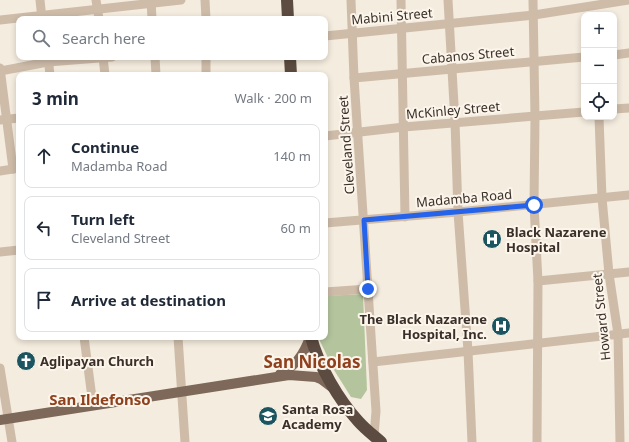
<!DOCTYPE html>
<html lang="en">
<head>
<meta charset="utf-8">
<style>
	:root { --surface:#fff; --page:#f2f2f3; --text:#1f2937; --muted:#747a83; --line:#e0e1e3 }
	body { margin:0; font-family:"Noto Sans",sans-serif; background:var(--page); color:var(--text) }
	.controls { position:absolute; right:12px; top:12px; display:grid; overflow:hidden; border-radius:8px; box-shadow:0 2px 6px #0003 }
	.controls button { width:36px; height:36px; display:grid; place-items:center; padding:0; border:0; border-bottom:1px solid var(--line); background:var(--surface); color:var(--text); font:20px sans-serif }
	.stop { position:absolute; width:12px; height:12px; margin:-9px; border:3px solid #2563eb; border-radius:50%; background:#fff }
	.stop.end { background:#2563eb; border-color:#fff; box-shadow:0 1px 4px #0008 }
	.list { margin:0; padding:0; list-style:none }
	h2 { display:flex; justify-content:space-between; align-items:center; height:52px; margin:0; padding:0 16px; font-size:17px }
	h2 small { font-size:13px; font-weight:400; color:var(--muted) }
	.list li { display:grid; grid-template-columns:26px 1fr auto; gap:12px; align-items:center; box-sizing:border-box; height:64px; margin:0 8px 8px; padding:0 8px; border:1px solid var(--line); border-radius:8px }
	.list b { display:block; font-size:15px; white-space:nowrap }
	.list p { margin:0; font-size:13px; white-space:nowrap; color:var(--muted) }
	.list em { font-size:13px; font-style:normal; color:var(--muted) }
	.icon { flex:none; width:22px; height:22px; fill:none; stroke:currentColor; stroke-width:2; stroke-linecap:round; stroke-linejoin:round }
	.map { position:relative; flex:none; width:629px; height:442px; overflow:hidden }
	.search { position:absolute; background:var(--surface); box-shadow:0 2px 6px #0003; left:16px; top:16px; width:312px; height:44px; display:flex; align-items:center; gap:10px; box-sizing:border-box; padding:0 14px; border-radius:8px; color:var(--muted); font-size:15px }
	.panel { position:absolute; background:var(--surface); box-shadow:0 2px 6px #0003; left:16px; top:72px; width:312px; height:268px; border-radius:8px }
	.map>svg:first-child { display:block }
	.green { fill:#b4c59d }
	.lines { fill:none; stroke-linecap:round; stroke-linejoin:round }
	.street { stroke:#cebca9; stroke-width:9 }
	.primary { stroke:#7d6859; stroke-width:10 }
	.highway { stroke:#5c4b40; stroke-width:12 }
	.route { stroke:#2563eb; stroke-width:5 }
	.labels { text-anchor:middle; stroke-width:4; stroke-linejoin:round; paint-order:stroke }
	.street-label { font-size:13px; fill:#3a3029; stroke:#fbf5eb }
	.poi-label { font-size:13px; font-weight:bold; fill:#3a3029; stroke:#fbf5eb; text-anchor:start }
	.quarter-label { font-size:15px; font-weight:bold; fill:#8f411d; stroke:#fbf5eb }
	.district-label { font-size:17px; font-weight:bold; fill:#8f411d; stroke:#fbf5eb }
</style>
</head>
<body>
<div class="map">
<svg width="629" height="442" viewBox="0 0 629 442">
	<rect width="100%" height="100%" fill="#f4ecde"/>
	<polygon class="green" points="363,294 367,390 361,399 351,397 334,370 318,337 325,337 325,296"/>
	<g class="lines">
		<g class="street">
			<polyline points="40,0 42,19"/>
			<polyline points="96,0 99,19"/>
			<polyline points="151,0 152,19"/>
			<polyline points="205,0 206,19"/>
			<polyline points="351,0 354,78 376,411 374,436"/>
			<polyline points="401,0 405,217"/>
			<polyline points="448,0 455,122 458,212 468,351 472,442"/>
			<polyline points="533,0 535,117 534,205 538,281 537,442"/>
			<polyline points="0,20 181,0"/>
			<polyline points="325,36 534,15 629,0"/>
			<polyline points="614,55 629,53"/>
			<polyline points="48,57 50,75"/>
			<polyline points="103,57 105,75"/>
			<polyline points="155,57 156,75"/>
			<polyline points="0,68 13,169"/>
			<polyline points="0,71 48,62 112,57"/>
			<polyline points="206,75 206,57"/>
			<polyline points="354,78 584,57"/>
			<polyline points="614,109 629,108"/>
			<polyline points="599,117 602,198 609,274 618,334 620,442"/>
			<polyline points="0,120 19,118"/>
			<polyline points="325,136 404,127 584,112"/>
			<polyline points="0,171 19,168"/>
			<polyline points="325,223 458,212 629,195"/>
			<polyline points="0,252 19,250"/>
			<polyline points="538,281 629,272"/>
			<polyline points="325,292 368,289"/>
			<polyline points="84,337 93,405"/>
			<polyline points="178,337 185,442"/>
			<polyline points="373,362 629,333"/>
			<polyline points="0,368 12,442"/>
		</g>
		<g class="primary">
			<path d="M280,374C295,367 305,352 310,337"/>
			<polyline points="0,420 289,375 316,377 321,379 333,388"/>
		</g>
		<g class="highway">
			<polyline points="287,0 288,19"/>
			<polyline points="290,57 291,75"/>
			<path d="M311,337C318,365 339,400 358,421C365,429 373,435 381,442"/>
		</g>
	</g>
	<g class="lines">
		<polyline class="route" points="368,289 364,220 534,205"/>
	</g>
	<defs>
		<g id="hospital-disc" transform="scale(1)"><circle r="9.5" fill="#1c555f" stroke="#fbf5eb"/><path d="M-5-5h3v3.5h4V-5h3V5h-3V1.5h-4V5h-3Z" fill="#fff"/></g>
		<g id="church-disc" transform="scale(1)"><circle r="9.5" fill="#1c555f" stroke="#fbf5eb"/><path d="M-1.2-6h2.4v3.5h3.3v2.4h-3.3V6h-2.4V-.1h-3.3v-2.4h3.3Z" fill="#fff"/></g>
		<g id="school-disc" transform="scale(1)"><circle r="9.5" fill="#1c555f" stroke="#fbf5eb"/><path d="M0-5L7-2L0 1L-7-2ZM-4 1L0 2.5L4 1V4Q0 6-4 4Z" fill="#fff"/></g>
	</defs>
	<g fill-rule="evenodd">
		<use href="#hospital-disc" x="492" y="239"/>
		<use href="#hospital-disc" x="501" y="326"/>
		<use href="#church-disc" x="26" y="361"/>
		<use href="#school-disc" x="268" y="416"/>
	</g>
	<g class="labels">
		<g class="street-label">
			<text transform="translate(392 16) rotate(-5)" y="5">Mabini Street</text>
			<text transform="translate(468 55) rotate(-5)" y="5">Cabanos Street</text>
			<text transform="translate(453 110) rotate(-5)" y="5">McKinley Street</text>
			<text transform="translate(346 145) rotate(-94)" y="5">Cleveland Street</text>
			<text transform="translate(464 198) rotate(-5)" y="5">Madamba Road</text>
			<text transform="translate(601 317) rotate(-96)" y="5">Howard Street</text>
		</g>
		<g class="poi-label">
			<text x="506" y="237">Black Nazarene<tspan x="506" dy="15">Hospital</tspan></text>
			<text x="487" y="324" text-anchor="end">The Black Nazarene<tspan x="487" dy="15">Hospital, Inc.</tspan></text>
			<text x="40" y="366">Aglipayan Church</text>
			<text x="282" y="414">Santa Rosa<tspan x="282" dy="15">Academy</tspan></text>
		</g>
		<g class="quarter-label">
			<text x="100" y="405">San Ildefonso</text>
		</g>
		<g class="district-label">
			<text x="312" y="368">San Nicolas</text>
		</g>
	</g>
</svg>
<div class="controls">
<button>+</button>
<button>−</button>
<button><svg class="icon" aria-label="locate" viewBox="0 0 24 24"><circle cx="12" cy="12" r="6"/><path d="M12 2v4M12 18v4M2 12h4M18 12h4"/></svg></button>
</div>
<div class="stop" style="left:534px;top:205px"></div>
<div class="stop end" style="left:368px;top:289px"></div>
<div class="search"><svg class="icon" aria-label="search" viewBox="0 0 24 24"><circle cx="10" cy="10" r="6"/><path d="M15 15l6 6"/></svg>Search here</div>
<section class="panel">
<h2>3 min<small>Walk · 200 m</small></h2>
<ul class="list">
<li><svg class="icon" aria-label="ahead" viewBox="0 0 24 24"><path d="M12 20V5M6 11l6-6 6 6"/></svg><div><b>Continue</b><p>Madamba Road</p></div><em>140 m</em></li>
<li><svg class="icon" aria-label="left" viewBox="0 0 24 24"><path d="M17 20v-9H6M10 6l-5 5 5 5"/></svg><div><b>Turn left</b><p>Cleveland Street</p></div><em>60 m</em></li>
<li><svg class="icon" aria-label="arrive" viewBox="0 0 24 24"><path d="M6 21V4h12l-3 4 3 4H6"/></svg><div><b>Arrive at destination</b></div></li>
</ul>
</section>
</div>
</body>
</html>
